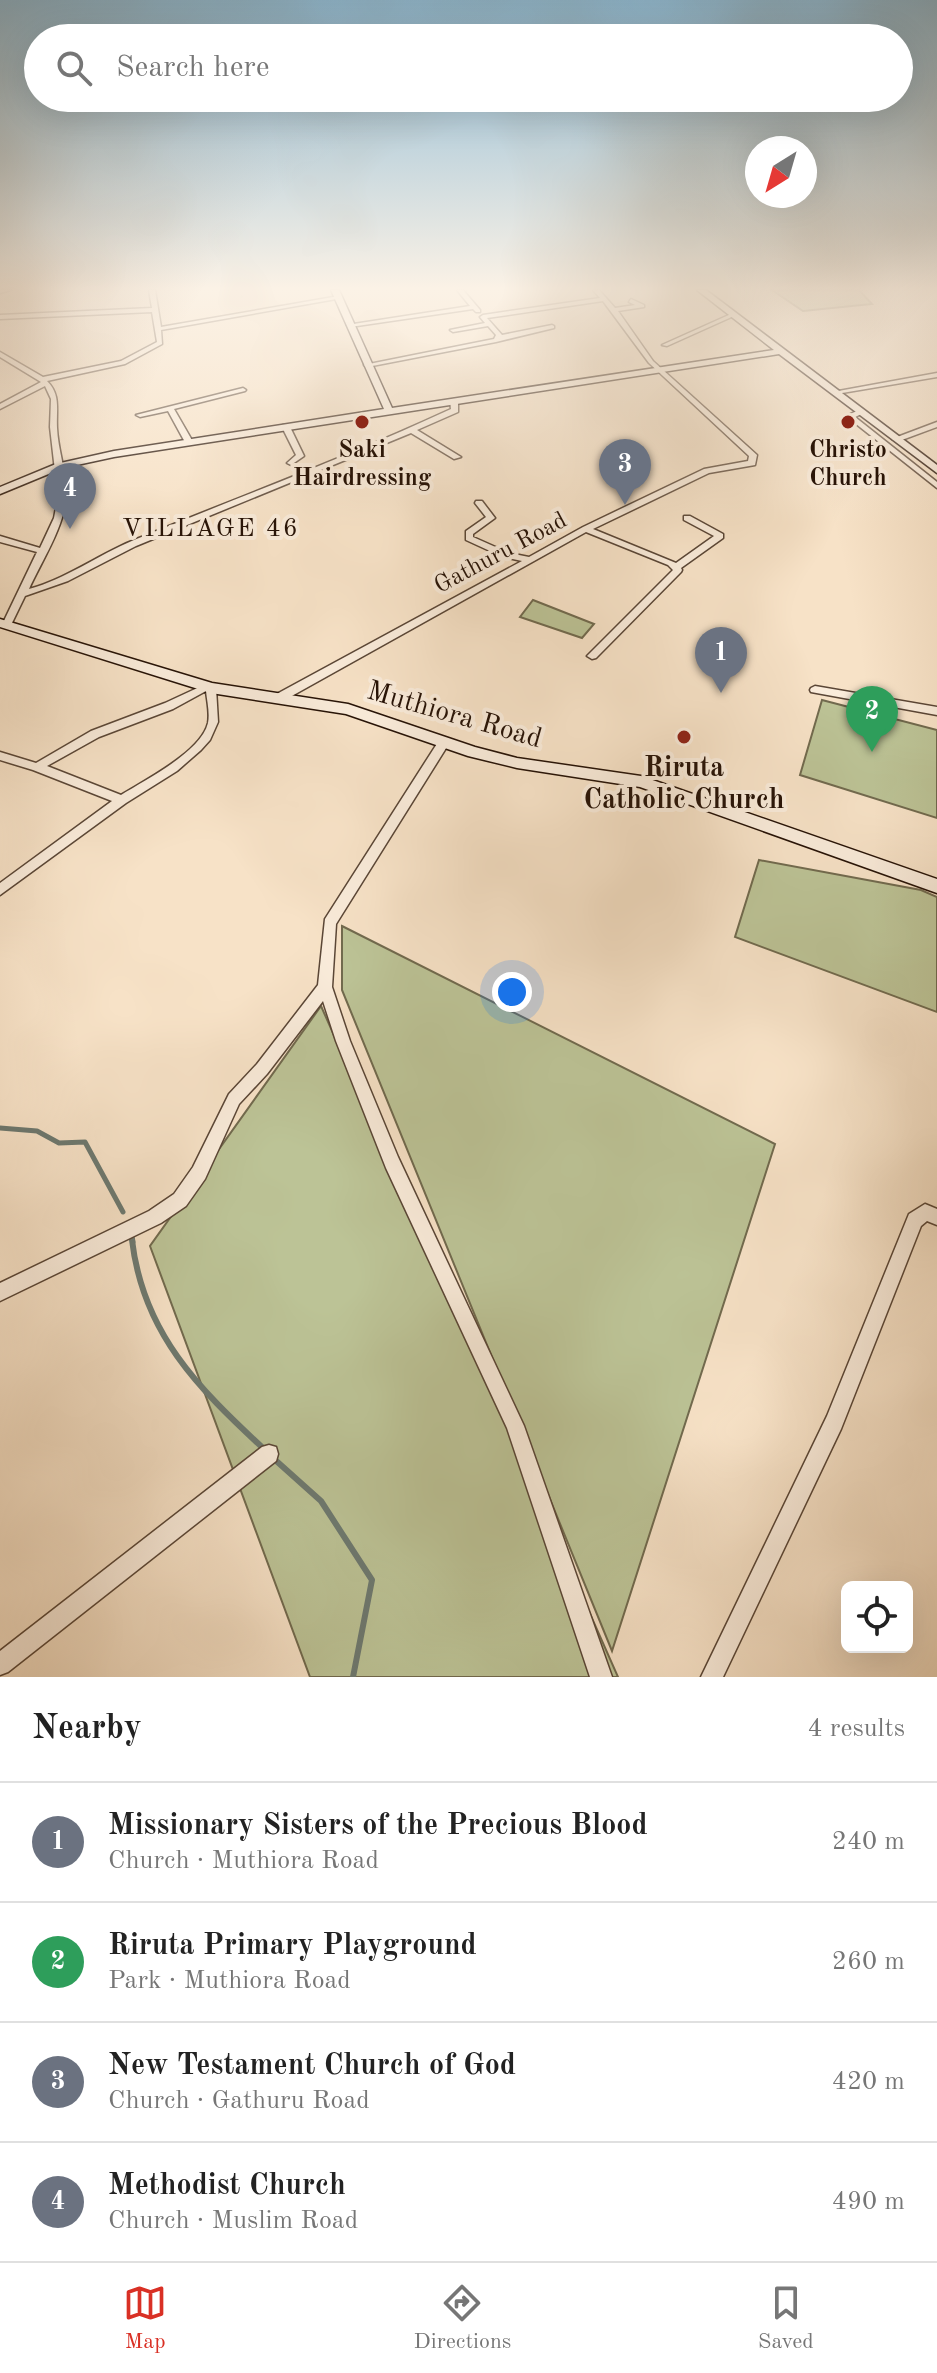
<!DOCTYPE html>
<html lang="en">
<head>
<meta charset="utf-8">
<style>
	:root { --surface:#fff; --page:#f2f2f2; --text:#222; --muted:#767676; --line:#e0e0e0; --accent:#d93025 }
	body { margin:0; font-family:"Old Standard TT",serif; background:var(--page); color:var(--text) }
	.controls { position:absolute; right:24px; bottom:24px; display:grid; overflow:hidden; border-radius:12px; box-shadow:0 8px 32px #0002 }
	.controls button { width:72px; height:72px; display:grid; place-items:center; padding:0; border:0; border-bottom:2px solid var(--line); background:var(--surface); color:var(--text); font:40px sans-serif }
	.compass { position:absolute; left:745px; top:136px; width:72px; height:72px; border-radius:50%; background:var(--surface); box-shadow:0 8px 32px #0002; rotate:217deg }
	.you { position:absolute; left:512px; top:992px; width:28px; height:28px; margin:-20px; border:6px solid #fff; border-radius:50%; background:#1a73e8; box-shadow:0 0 0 12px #1a73e833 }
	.badge { display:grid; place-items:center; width:52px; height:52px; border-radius:50%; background:var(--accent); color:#fff; font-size:26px; font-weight:700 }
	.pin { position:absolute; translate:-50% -66px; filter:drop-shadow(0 2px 4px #0008) }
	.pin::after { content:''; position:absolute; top:42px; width:28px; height:24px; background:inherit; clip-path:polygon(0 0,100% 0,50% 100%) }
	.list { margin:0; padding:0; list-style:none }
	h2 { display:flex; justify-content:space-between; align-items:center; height:104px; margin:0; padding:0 32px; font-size:34px }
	h2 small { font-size:26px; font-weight:400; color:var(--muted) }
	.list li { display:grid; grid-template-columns:52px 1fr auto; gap:24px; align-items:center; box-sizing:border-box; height:120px; padding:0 32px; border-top:2px solid var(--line) }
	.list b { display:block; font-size:30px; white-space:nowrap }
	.list p { margin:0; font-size:26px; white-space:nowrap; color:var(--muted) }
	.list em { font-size:26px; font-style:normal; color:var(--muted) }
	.icon { flex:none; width:44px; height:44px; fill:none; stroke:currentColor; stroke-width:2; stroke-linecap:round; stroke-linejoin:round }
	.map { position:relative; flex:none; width:937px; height:1677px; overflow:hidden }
	.search { position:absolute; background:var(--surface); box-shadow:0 8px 32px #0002; left:24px; right:24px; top:24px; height:88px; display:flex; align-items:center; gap:20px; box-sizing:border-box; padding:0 28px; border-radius:44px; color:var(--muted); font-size:30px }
	.sheet { height:584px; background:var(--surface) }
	nav { display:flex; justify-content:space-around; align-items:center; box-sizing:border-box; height:112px; border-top:2px solid var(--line); background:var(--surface); font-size:22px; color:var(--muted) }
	nav a { display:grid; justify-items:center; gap:4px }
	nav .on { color:var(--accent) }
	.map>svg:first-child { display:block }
	.green { fill:#bcc396; stroke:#716a4e; stroke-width:2 }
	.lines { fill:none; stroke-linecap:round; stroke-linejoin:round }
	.stream-far1 { stroke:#6d7970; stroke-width:5 }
	.stream { stroke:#6d7970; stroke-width:6 }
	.street-casing { stroke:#5a4636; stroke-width:3 }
	.secondary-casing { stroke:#261206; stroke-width:3 }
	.street { fill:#faecdb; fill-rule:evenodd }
	.secondary { fill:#faecdb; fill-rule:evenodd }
	.poi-dot { fill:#8f2418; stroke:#faecdb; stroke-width:3 }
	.labels { text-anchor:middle; stroke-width:8; stroke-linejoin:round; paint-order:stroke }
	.far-poi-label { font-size:24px; font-weight:bold; fill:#261206; stroke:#faecdb }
	.far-street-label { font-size:24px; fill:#261206; stroke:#faecdb }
	.far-neighbourhood-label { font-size:26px; letter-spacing:2px; fill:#261206; stroke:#faecdb }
	.street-label { font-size:28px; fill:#261206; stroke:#faecdb }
	.poi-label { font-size:28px; font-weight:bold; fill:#261206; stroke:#faecdb }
</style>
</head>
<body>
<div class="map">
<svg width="937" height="1677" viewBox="0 0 937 1677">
	<rect width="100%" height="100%" fill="#f7e2c7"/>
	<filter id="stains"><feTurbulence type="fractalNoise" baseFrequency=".0025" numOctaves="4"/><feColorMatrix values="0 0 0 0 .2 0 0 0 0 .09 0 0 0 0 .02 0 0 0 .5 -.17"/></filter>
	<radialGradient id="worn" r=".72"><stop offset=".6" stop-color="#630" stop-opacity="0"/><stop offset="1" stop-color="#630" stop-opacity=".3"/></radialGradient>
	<g class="green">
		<polygon points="772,290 859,290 872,304 803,311"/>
		<polygon points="533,600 594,624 582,638 520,617"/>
		<polygon points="822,700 937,730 937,818 800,775"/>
		<polygon points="759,860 921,890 937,897 937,1012 735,937"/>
		<polygon points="342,926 775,1144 612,1651 342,990"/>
		<polygon points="321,1006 618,1677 310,1677 150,1246"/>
	</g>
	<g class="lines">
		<g class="stream-far1">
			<polyline points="0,1128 37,1131 59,1143 85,1142 123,1212"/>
			<polyline points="132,1236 133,1242"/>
		</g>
		<g class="stream">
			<path d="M132,1240C143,1333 198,1388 264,1449"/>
			<polyline points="273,1458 321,1501 372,1580 353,1677"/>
		</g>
		<g class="street-casing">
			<g id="street">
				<polygon points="0,290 11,290 0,293"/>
				<path d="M149,290H155L161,327L339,296L342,298L161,330L162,344L125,364L47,381C61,395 56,409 57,428C58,451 67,473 66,496C65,526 41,562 29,589C66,579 98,555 134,540C240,497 347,457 451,409L450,401L454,399L458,401V412L417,430L461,457L454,459L411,433L136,546L68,581L25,596L10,627H4L2,625L37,552L0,542V536L40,548L54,518L58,497L50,427L51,399L45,386L0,409V404L41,382L0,357V352L43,377L121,361L157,342L152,312L0,319V315L152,308Z"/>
				<polygon points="457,290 463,290 480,310 480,312 476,312 473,309 350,327 347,325 470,306"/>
				<polygon points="593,290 599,290 615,308 635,305 629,302 631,299 644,305 644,307 618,311 653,361 757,455 755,465 709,473 593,529 676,563 714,536 684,520 684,516 690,516 723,534 723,538 681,568 682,570 681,572 596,658 592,659 587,656 673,570 668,565 586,532 281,702 273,702 272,699 273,696 522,561 503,557 466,540 466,531 486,517 475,503 476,501 482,501 495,518 473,534 473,537 509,553 529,557 583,527 704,469 748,461 749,456 649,363 603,301 487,318 502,335 552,325 554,326 554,328 496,342 367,367 364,365 494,339 496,335 488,326 453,332 450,330 485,323 480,317 483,315 600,298"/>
				<polygon points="731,314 736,315 667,346 662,345"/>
				<polygon points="937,373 937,377 836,394 833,392"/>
				<polygon points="243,388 246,390 245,391 174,409 193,442 192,444 186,444 168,411 140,417 136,415"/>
				<polygon points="859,410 866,412 855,417 937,482 937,488 846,416"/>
				<polygon points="937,422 937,427 899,441 892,439"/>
				<polygon points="283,425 290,427 304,456 291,465 287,463 296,455 282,427"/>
				<path d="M206,684L215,686L216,688L218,722L210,740L201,750L177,771L126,803L0,895V883L112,801L33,770L0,760V752L36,763L91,731L165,703ZM206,691C207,701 210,713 208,723C201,752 145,780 121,795L47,766L99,737L173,709Z"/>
				<polygon points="815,686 937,707 937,715 811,692 810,690 811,688"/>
				<polygon points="444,738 449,742 448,745 336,924 332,987 350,1041 398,1157 524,1426 612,1677 590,1677 507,1428 386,1168 336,1041 323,1001 267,1074 239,1104 205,1179 186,1206 161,1223 0,1301 0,1283 149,1211 174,1194 193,1167 229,1094 257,1064 318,985 325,919 440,739"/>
				<polygon points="925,1204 937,1209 937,1225 927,1221 921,1226 841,1429 723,1677 701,1677 827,1416 909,1214"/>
				<polygon points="269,1445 276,1447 278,1454 276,1461 8,1672 0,1675 0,1651 262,1447"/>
			</g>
		</g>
		<g class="secondary-casing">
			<g id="secondary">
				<polygon points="331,290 339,290 392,408 774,350 697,290 706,290 937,465 937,473 779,354 114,457 63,468 0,494 0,487 56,464 114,451 384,409"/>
				<polygon points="0,619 212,683 348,704 475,747 517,758 641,776 937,879 937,893 640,787 517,768 468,756 346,714 211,693 0,627"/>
			</g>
		</g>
		<use href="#street" class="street"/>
		<use href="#secondary" class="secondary"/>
	</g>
	<linearGradient id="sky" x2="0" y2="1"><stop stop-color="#8ab8d4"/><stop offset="0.55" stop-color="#fbf2e6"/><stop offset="1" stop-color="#fbf2e6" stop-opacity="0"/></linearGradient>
	<rect width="937" height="525" fill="url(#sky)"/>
	<g class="poi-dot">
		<circle cx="362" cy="422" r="8"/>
		<circle cx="848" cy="422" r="8"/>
		<circle cx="684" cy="737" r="8"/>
	</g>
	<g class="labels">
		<g class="far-poi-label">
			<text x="362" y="457">Saki<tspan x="362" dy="28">Hairdressing</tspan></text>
			<text x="848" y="457">Christo<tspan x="848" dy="28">Church</tspan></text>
		</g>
		<g class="far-street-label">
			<text transform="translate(500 552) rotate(-28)" y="8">Gathuru Road</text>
		</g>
		<g class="far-neighbourhood-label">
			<text x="211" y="536">VILLAGE 46</text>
		</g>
		<g class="street-label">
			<text transform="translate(455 713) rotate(16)" y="10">Muthiora Road</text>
		</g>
		<g class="poi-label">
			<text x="684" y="776">Riruta<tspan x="684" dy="32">Catholic Church</tspan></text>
		</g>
	</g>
	<rect width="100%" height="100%" filter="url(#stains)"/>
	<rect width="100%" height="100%" fill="url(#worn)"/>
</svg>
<div class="controls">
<button><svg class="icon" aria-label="locate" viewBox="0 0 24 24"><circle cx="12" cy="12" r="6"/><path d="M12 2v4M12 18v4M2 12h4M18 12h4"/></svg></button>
</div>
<svg class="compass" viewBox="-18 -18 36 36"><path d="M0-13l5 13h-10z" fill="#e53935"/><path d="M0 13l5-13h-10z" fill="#767676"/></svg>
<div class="you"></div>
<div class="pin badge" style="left:721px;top:693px;background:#6b7280">1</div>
<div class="pin badge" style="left:872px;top:752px;background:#2e9e5b">2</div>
<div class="pin badge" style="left:625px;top:505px;background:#6b7280">3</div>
<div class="pin badge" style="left:70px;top:529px;background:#6b7280">4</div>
<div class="search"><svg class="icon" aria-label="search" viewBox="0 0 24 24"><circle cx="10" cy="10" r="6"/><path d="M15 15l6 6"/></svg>Search here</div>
</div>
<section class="sheet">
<h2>Nearby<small>4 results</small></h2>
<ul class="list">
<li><span class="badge" style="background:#6b7280">1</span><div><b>Missionary Sisters of the Precious Blood</b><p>Church · Muthiora Road</p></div><em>240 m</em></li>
<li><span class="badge" style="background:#2e9e5b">2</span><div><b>Riruta Primary Playground</b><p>Park · Muthiora Road</p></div><em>260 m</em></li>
<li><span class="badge" style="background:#6b7280">3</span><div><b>New Testament Church of God</b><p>Church · Gathuru Road</p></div><em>420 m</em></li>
<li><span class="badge" style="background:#6b7280">4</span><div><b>Methodist Church</b><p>Church · Muslim Road</p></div><em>490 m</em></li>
</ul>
</section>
<nav>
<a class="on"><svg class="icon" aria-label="map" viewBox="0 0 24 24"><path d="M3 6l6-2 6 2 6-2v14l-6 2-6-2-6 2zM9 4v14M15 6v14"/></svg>Map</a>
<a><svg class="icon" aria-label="directions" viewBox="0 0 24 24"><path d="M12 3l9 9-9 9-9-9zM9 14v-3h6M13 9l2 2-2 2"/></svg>Directions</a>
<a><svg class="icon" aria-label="saved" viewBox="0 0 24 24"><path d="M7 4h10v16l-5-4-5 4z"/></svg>Saved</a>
</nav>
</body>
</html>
